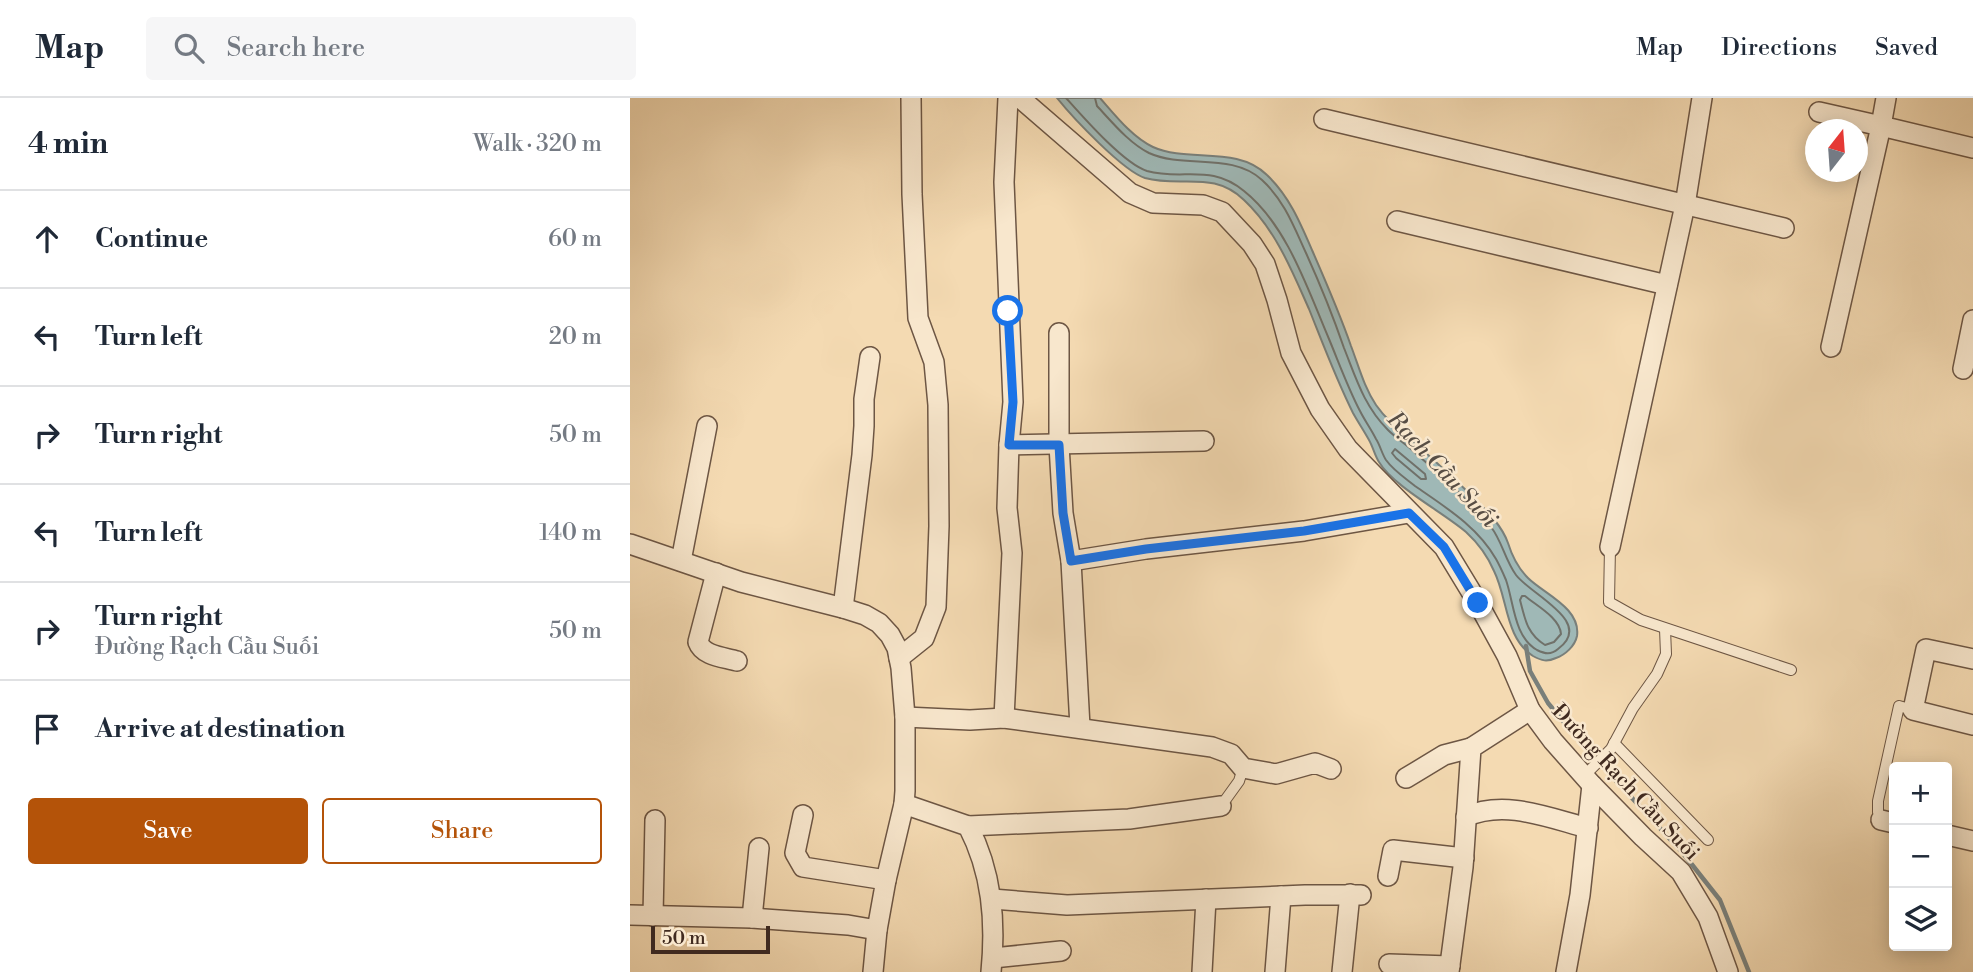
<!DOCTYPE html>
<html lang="en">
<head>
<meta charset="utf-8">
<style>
	:root { --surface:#fff; --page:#f6f6f7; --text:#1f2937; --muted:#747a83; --line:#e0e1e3; --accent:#b45309 }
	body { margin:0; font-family:"Libre Bodoni",serif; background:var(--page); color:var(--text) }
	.controls { position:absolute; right:21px; bottom:21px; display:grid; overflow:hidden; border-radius:7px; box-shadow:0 4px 18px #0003 }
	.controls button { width:63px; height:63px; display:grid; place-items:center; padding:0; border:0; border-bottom:2px solid var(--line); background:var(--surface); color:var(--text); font:35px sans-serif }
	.compass { position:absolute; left:1175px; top:21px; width:63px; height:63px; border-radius:50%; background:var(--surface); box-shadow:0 4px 18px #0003; rotate:17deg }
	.scale { position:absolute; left:21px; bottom:18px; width:119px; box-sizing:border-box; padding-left:7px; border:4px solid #402a1f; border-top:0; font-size:19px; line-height:24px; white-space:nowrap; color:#402a1f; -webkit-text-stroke:5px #f8e7cd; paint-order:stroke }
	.stop { position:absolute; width:21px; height:21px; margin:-16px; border:5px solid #1a73e8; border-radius:50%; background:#fff }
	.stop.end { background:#1a73e8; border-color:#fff; box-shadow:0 2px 7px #0008 }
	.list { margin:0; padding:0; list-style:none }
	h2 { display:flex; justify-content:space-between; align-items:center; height:91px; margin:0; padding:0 28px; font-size:30px }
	h2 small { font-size:23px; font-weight:400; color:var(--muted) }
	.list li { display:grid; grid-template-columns:46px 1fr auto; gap:21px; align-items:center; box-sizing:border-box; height:98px; padding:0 28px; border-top:2px solid var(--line) }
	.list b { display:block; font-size:26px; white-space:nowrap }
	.list p { margin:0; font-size:23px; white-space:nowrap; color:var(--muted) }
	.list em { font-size:23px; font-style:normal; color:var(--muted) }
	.actions { display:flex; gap:14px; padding:21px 28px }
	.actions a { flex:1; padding:16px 0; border:2px solid var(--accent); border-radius:7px; text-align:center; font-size:24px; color:var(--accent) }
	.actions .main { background:var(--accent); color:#fff }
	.icon { flex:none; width:38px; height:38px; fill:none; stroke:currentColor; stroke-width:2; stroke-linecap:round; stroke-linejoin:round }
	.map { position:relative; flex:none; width:1343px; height:874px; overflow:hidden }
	header { display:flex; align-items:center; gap:42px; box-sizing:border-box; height:98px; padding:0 35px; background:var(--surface); border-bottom:2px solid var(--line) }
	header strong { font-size:33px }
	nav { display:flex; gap:38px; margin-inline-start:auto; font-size:24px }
	.search { width:490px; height:63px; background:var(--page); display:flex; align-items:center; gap:18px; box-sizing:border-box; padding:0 24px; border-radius:7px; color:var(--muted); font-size:26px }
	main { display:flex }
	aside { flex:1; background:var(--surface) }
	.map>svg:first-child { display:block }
	.water { fill:#9fb8b6; stroke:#797f7a; stroke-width:2 }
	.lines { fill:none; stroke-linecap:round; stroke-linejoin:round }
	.shore { stroke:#70716a; stroke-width:2 }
	.stream { stroke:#797f7a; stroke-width:4.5 }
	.lane-casing { stroke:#6d5644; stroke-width:12 }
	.street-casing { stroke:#6d5644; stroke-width:22 }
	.lane { stroke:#f8e7cd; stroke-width:10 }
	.street { stroke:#f8e7cd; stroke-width:19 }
	.route { stroke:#1a73e8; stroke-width:9 }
	.labels { text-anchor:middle; stroke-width:5; stroke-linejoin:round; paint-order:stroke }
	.street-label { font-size:21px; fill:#402a1f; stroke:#f8e7cd }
	.water-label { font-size:23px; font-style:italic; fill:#584e45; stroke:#f8e7cd }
</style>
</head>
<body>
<header>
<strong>Map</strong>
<div class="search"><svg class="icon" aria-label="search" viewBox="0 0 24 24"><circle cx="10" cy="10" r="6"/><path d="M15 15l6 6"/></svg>Search here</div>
<nav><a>Map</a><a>Directions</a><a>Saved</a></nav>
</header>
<main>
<aside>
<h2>4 min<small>Walk · 320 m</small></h2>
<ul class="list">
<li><svg class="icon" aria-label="ahead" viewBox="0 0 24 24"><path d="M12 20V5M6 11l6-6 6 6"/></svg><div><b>Continue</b></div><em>60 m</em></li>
<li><svg class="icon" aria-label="left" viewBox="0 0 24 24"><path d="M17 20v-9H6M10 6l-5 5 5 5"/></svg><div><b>Turn left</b></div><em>20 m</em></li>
<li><svg class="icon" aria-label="right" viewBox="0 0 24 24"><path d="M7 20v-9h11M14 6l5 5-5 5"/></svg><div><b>Turn right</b></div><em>50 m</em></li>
<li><svg class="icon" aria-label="left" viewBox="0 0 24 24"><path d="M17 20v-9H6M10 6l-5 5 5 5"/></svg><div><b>Turn left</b></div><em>140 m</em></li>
<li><svg class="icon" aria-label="right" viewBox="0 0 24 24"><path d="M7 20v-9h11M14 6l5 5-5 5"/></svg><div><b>Turn right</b><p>Đường Rạch Cầu Suối</p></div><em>50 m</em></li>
<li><svg class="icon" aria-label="arrive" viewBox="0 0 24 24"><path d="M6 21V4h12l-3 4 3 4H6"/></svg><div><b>Arrive at destination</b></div></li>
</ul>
<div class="actions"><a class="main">Save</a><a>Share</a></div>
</aside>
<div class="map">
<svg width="1343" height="874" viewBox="0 0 1343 874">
	<rect width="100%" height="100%" fill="#f4dab2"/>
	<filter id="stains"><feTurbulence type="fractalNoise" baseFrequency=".00286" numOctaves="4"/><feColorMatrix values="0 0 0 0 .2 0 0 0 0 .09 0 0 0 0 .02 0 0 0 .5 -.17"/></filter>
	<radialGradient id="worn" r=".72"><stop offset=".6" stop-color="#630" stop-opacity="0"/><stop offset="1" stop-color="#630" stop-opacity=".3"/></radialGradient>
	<path class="water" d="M427,0H470C485,17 502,39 523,49C558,65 607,47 637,77C659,98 670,124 682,152C696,184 710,216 721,248C729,269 734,289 746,307C757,323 772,334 786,346C806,364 826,382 845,401C858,414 872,428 878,445C882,458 888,470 898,480C914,496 951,510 947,538C945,548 935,557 926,560C917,564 912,563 903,558C875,540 878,501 864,473C858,459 848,445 836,434C814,415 763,388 749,364C745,358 743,349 739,342C734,333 728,324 723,315C706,281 693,246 679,211C662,173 646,132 614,102C583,72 552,90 515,80C493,73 443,20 427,0Z"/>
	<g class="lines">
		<g class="shore">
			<path d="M436,0C453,19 494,66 517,73C553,83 580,65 614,93C657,127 678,192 699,241C709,265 718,290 730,313C735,323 741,331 746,341C750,347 752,356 756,362C763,372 775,380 785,388C815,409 847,428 866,461C870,468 873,475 876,482C884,505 884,539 907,552C915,556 921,557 928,551C965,524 901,497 886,477C875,462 872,443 861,429C838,400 809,376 782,352C774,345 765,339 758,332C734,308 726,280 714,250C703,218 690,186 676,155C664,129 654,102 632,82C602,54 554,71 519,55C499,45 482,24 467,8L465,0"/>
			<polygon points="765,351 795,376 796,381 791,381 766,360 762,355"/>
			<path d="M892,498H895C907,508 930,520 931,536L924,544L915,547C897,536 895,521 890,502Z"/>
		</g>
		<polyline class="stream" points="896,548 900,573 918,605 952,646 1052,754 1090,802 1119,874"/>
		<g class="lane-casing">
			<g id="lane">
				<polyline points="980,449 979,504 1011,522 1161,572"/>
				<polyline points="984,645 1078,742"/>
				<polyline points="954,678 981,651 1003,610 1027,576 1036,556 1035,531"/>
				<polyline points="591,708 609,683 613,670"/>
				<polyline points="1251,722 1248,714 1248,703 1269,608 1283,612"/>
			</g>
		</g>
		<g class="street-casing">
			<g id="street">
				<polyline points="390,0 500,95 523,105 573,107 592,114 622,146 635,166 647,202 661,255 690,311 718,351 814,449 848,505 877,558 900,612 923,643 962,687 1013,739 1051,774 1078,819 1098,874"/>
				<polyline points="1256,0 1251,28 1343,50"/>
				<polyline points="1189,14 1251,28 1201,249"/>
				<polyline points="694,21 1154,130"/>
				<polyline points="767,123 1037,187"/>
				<polyline points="429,235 429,347 433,415 441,463 450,629"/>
				<polyline points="1333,271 1343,222"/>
				<polyline points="379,347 574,343"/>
				<polyline points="0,446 111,484 213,510 235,517 249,525 260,537 267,550 271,570 275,619 275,693 274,706 256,782"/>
				<polyline points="980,449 1055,107 1072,0"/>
				<polyline points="51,463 77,328"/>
				<polyline points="441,463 516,451 674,433 779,415"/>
				<path d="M86,475L68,544C73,558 93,559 107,563"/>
				<polyline points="213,510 232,357 234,328 234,301 240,259"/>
				<polyline points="269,560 294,540 306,509 309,428 308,307 304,264 288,220 282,96 281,0"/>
				<polyline points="1343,561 1296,551 1283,612 1343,627"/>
				<polyline points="275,619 340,622 374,620 582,649 601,656 613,670 646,676 685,665 701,671"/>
				<polyline points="374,620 382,455 377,410 379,347 383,304 374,84 378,0"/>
				<polyline points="776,680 814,657 841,650"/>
				<path d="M274,706L338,728C362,774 366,823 361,874"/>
				<polyline points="173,717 165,755 173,769 256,782 247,832 243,874"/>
				<path d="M836,719C874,701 919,720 958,730"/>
				<polyline points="1251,722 1264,725"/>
				<polyline points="338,728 499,721 591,708"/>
				<polyline points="1317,737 1343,743"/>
				<polyline points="758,778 763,752 834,760"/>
				<polyline points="362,801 437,807 675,797 731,797"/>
				<polyline points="0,817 122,820 218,827 247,832"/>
				<polyline points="23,818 25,722"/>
				<polyline points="122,820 129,750"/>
				<polyline points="363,860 431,853"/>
				<polyline points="759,866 820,868"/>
				<polyline points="572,874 576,801"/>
				<polyline points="645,874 651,798"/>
				<polyline points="712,874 720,796"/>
				<polyline points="819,874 833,769 841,650 900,612"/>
				<polyline points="936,874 950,797 962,687"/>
			</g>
		</g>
		<use href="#lane" class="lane"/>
		<use href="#street" class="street"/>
	</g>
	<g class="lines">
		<polyline class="route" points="378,213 383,304 379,347 429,347 433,415 441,463 516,451 674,433 779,415 814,449 848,505"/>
	</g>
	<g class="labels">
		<g class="street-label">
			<text transform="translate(996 684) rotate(47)" y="7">Đường Rạch Cầu Suối</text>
		</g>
		<g class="water-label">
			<text transform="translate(813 371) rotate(47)" y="8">Rạch Cầu Suối</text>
		</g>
	</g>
	<rect width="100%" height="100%" filter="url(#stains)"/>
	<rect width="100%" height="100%" fill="url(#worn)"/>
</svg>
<div class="controls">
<button>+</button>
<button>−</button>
<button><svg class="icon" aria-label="layers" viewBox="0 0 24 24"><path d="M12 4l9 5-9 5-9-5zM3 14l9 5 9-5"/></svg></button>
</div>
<svg class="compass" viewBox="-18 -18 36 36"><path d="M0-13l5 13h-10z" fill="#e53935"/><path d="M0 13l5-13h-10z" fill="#747a83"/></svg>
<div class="scale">50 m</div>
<div class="stop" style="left:378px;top:213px"></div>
<div class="stop end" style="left:848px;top:505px"></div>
</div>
</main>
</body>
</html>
